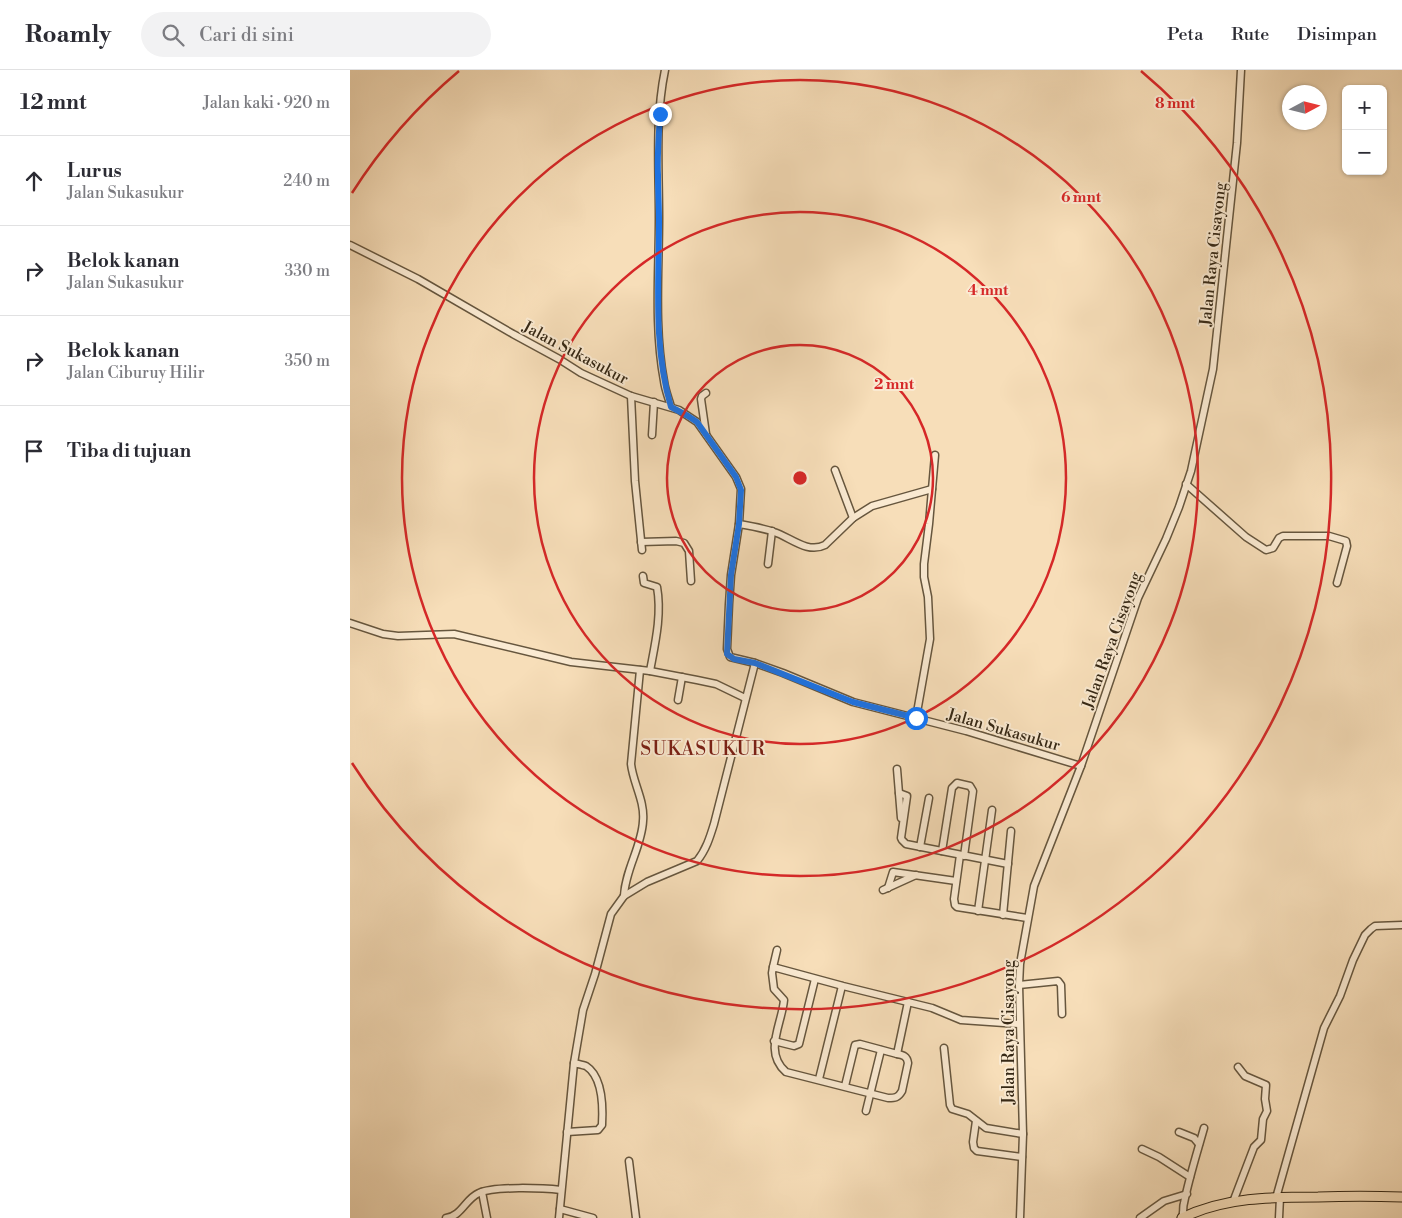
<!DOCTYPE html>
<html lang="id">
<head>
<meta charset="utf-8">
<style>
	:root { --surface:#fff; --page:#f2f2f3; --text:#2b2b33; --muted:#7c7c81; --line:#e1e1e2 }
	body { margin:0; font-family:"Libre Bodoni",serif; background:var(--page); color:var(--text) }
	.controls { position:absolute; right:15px; top:15px; display:grid; overflow:hidden; border-radius:8px; box-shadow:0 1px 4px #0004 }
	.controls button { width:45px; height:45px; display:grid; place-items:center; padding:0; border:0; border-bottom:1px solid var(--line); background:var(--surface); color:var(--text); font:25px sans-serif }
	.compass { position:absolute; left:932px; top:15px; width:45px; height:45px; border-radius:50%; background:var(--surface); box-shadow:0 1px 4px #0004; rotate:83deg }
	.stop { position:absolute; width:15px; height:15px; margin:-11px; border:4px solid #1a73e8; border-radius:50%; background:#fff }
	.stop.end { background:#1a73e8; border-color:#fff; box-shadow:0 1px 5px #0008 }
	.list { margin:0; padding:0; list-style:none }
	h2 { display:flex; justify-content:space-between; align-items:center; height:65px; margin:0; padding:0 20px; font-size:21px }
	h2 small { font-size:16px; font-weight:400; color:var(--muted) }
	.list li { display:grid; grid-template-columns:32px 1fr auto; gap:15px; align-items:center; box-sizing:border-box; height:90px; padding:0 20px; border-top:1px solid var(--line) }
	.list b { display:block; font-size:19px; white-space:nowrap }
	.list p { margin:0; font-size:16px; white-space:nowrap; color:var(--muted) }
	.list em { font-size:16px; font-style:normal; color:var(--muted) }
	.icon { flex:none; width:28px; height:28px; fill:none; stroke:currentColor; stroke-width:2; stroke-linecap:round; stroke-linejoin:round }
	.map { position:relative; flex:none; width:1052px; height:1148px; overflow:hidden }
	header { display:flex; align-items:center; gap:30px; box-sizing:border-box; height:70px; padding:0 25px; background:var(--surface); border-bottom:1px solid var(--line) }
	header strong { font-size:24px }
	nav { display:flex; gap:28px; margin-inline-start:auto; font-size:18px }
	.search { width:350px; height:45px; background:var(--page); display:flex; align-items:center; gap:12px; box-sizing:border-box; padding:0 18px; border-radius:28px; color:var(--muted); font-size:19px }
	main { display:flex }
	aside { flex:1; background:var(--surface) }
	.map>svg:first-child { display:block }
	.lines { fill:none; stroke-linecap:round; stroke-linejoin:round }
	.minor-casing { stroke:#66563e; stroke-width:9 }
	.highway-casing { stroke:#362815; stroke-width:11 }
	.minor { stroke:#faead2; stroke-width:6 }
	.highway { stroke:#f7deb9; stroke-width:9 }
	.route { stroke:#1a73e8; stroke-width:6 }
	.ring { fill:none; stroke:#d62828; stroke-width:2.5 }
	.labels { text-anchor:middle; stroke-width:4; stroke-linejoin:round; paint-order:stroke }
	.street-label { font-size:16px; fill:#362815; stroke:#faead2 }
	.quarter-label { font-size:19px; letter-spacing:1px; fill:#7a1f14; stroke:#faead2 }
	.centre { fill:#d62828; stroke:#faead2; stroke-width:2.5 }
	.ring-label { font-size:15px; text-anchor:middle; font-weight:bold; fill:#d62828; stroke:#faead2; stroke-width:4; stroke-linejoin:round; paint-order:stroke }
</style>
</head>
<body>
<header>
<strong>Roamly</strong>
<div class="search"><svg class="icon" aria-label="search" viewBox="0 0 24 24"><circle cx="10" cy="10" r="6"/><path d="M15 15l6 6"/></svg>Cari di sini</div>
<nav><a>Peta</a><a>Rute</a><a>Disimpan</a></nav>
</header>
<main>
<aside>
<h2>12 mnt<small>Jalan kaki · 920 m</small></h2>
<ul class="list">
<li><svg class="icon" aria-label="ahead" viewBox="0 0 24 24"><path d="M12 20V5M6 11l6-6 6 6"/></svg><div><b>Lurus</b><p>Jalan Sukasukur</p></div><em>240 m</em></li>
<li><svg class="icon" aria-label="right" viewBox="0 0 24 24"><path d="M7 20v-9h11M14 6l5 5-5 5"/></svg><div><b>Belok kanan</b><p>Jalan Sukasukur</p></div><em>330 m</em></li>
<li><svg class="icon" aria-label="right" viewBox="0 0 24 24"><path d="M7 20v-9h11M14 6l5 5-5 5"/></svg><div><b>Belok kanan</b><p>Jalan Ciburuy Hilir</p></div><em>350 m</em></li>
<li><svg class="icon" aria-label="arrive" viewBox="0 0 24 24"><path d="M6 21V4h12l-3 4 3 4H6"/></svg><div><b>Tiba di tujuan</b></div></li>
</ul>
</aside>
<div class="map">
<svg width="1052" height="1148" viewBox="0 0 1052 1148">
	<rect width="100%" height="100%" fill="#f7deb9"/>
	<filter id="stains"><feTurbulence type="fractalNoise" baseFrequency=".004" numOctaves="4"/><feColorMatrix values="0 0 0 0 .2 0 0 0 0 .09 0 0 0 0 .02 0 0 0 .5 -.17"/></filter>
	<radialGradient id="worn" r=".72"><stop offset=".6" stop-color="#630" stop-opacity="0"/><stop offset="1" stop-color="#630" stop-opacity=".3"/></radialGradient>
	<g class="lines">
		<g class="minor-casing">
			<g id="minor">
				<path d="M315,0C305,48 309,99 309,148C309,202 304,258 314,311C315,320 319,329 321,337"/>
				<polyline points="0,175 68,209 163,264 209,289 231,303 281,326 329,340 347,352 386,407 391,419 389,454 381,505 379,534 377,579 380,587 405,593 433,603 503,632 616,661 731,696"/>
				<polyline points="281,326 285,411 292,480"/>
				<polyline points="356,364 351,329 352,326 356,323"/>
				<polyline points="302,365 304,332"/>
				<polyline points="485,400 503,448"/>
				<polyline points="836,414 896,467 916,480 923,478 929,468 933,466 979,466 996,471 997,476 987,513"/>
				<path d="M389,454C401,456 413,458 424,462C440,467 457,484 475,475L503,448L522,436L582,419"/>
				<polyline points="291,472 326,471 334,473 339,481 341,511"/>
				<polyline points="418,494 422,461"/>
				<path d="M293,506L294,513L307,517C312,545 305,574 300,601"/>
				<polyline points="0,553 33,564 48,566 104,564 221,592 300,601 347,610 366,614 395,628"/>
				<polyline points="328,630 332,607"/>
				<polyline points="566,648 580,569 578,527 574,507 574,494 579,454 585,385"/>
				<polyline points="547,699 551,748"/>
				<polyline points="549,723 557,726 551,768 552,770 556,774 658,794"/>
				<polyline points="570,777 579,728"/>
				<polyline points="592,781 602,718 607,713 620,716 623,721 614,786"/>
				<polyline points="610,785 604,829 605,835 607,837 677,848"/>
				<polyline points="538,818 543,802 606,811"/>
				<polyline points="533,820 566,805"/>
				<path d="M274,826C275,800 292,776 293,751C295,731 283,713 281,694L290,600"/>
				<polyline points="628,841 642,740"/>
				<polyline points="653,845 661,761"/>
				<polyline points="423,897 427,880"/>
				<polyline points="669,915 708,911 711,915 712,944"/>
				<polyline points="424,971 444,976 449,974 465,909"/>
				<polyline points="594,978 600,1035 602,1039 618,1044 636,1058 673,1064"/>
				<path d="M547,984C553,985 557,986 558,993L552,1021C548,1028 545,1028 538,1028L436,1002C413,982 432,954 434,930L424,919L422,903L423,897L493,916L582,938L611,950L669,954"/>
				<polyline points="469,1009 492,916"/>
				<polyline points="495,1016 505,975 510,974 547,984 558,932"/>
				<polyline points="516,1041 531,980"/>
				<polyline points="626,1051 623,1072 624,1078 627,1081 672,1087"/>
				<path d="M217,1062L248,1060L252,1055C253,1038 253,1007 236,996C233,995 228,994 224,993"/>
				<polyline points="829,1062 844,1068 849,1074"/>
				<polyline points="792,1079 809,1087 840,1107"/>
				<polyline points="279,1091 286,1148"/>
				<polyline points="132,1122 137,1148"/>
				<polyline points="926,1128 974,958 990,926 1003,890 1015,865 1021,859 1025,856 1052,855"/>
				<polyline points="883,1132 904,1077 911,1070 913,1049 917,1041 915,1029 916,1015 895,1006 888,997"/>
				<polyline points="210,1139 243,1148"/>
				<path d="M96,1148C112,1146 115,1129 129,1123C144,1116 193,1118 211,1120"/>
				<path d="M209,1148L224,993L233,940L245,904L261,844L274,826L297,812L347,791C356,780 360,767 364,754L405,593"/>
				<polyline points="670,1148 673,1064 669,915 670,894 684,816 731,696 788,528 816,469 829,437 841,401 863,299 887,73 891,0"/>
				<polyline points="790,1148 814,1131 837,1124"/>
				<path d="M831,1148C835,1143 832,1139 834,1133C839,1108 847,1083 854,1058"/>
				<polyline points="929,1148 930,1127"/>
			</g>
		</g>
		<g class="highway-casing">
			<path id="highway" d="M832,1148C874,1127 922,1127 968,1127C996,1126 1024,1126 1052,1127"/>
		</g>
		<use href="#minor" class="minor"/>
		<use href="#highway" class="highway"/>
	</g>
	<g class="lines">
		<path class="route" d="M310,44C309,64 307,85 308,105C308,120 309,136 309,151C309,213 303,276 321,337L338,346L347,352L386,407L391,420L389,454L381,505L377,584L384,589L405,593L503,632L566,648"/>
	</g>
	<g class="ring">
		<circle cx="450" cy="408" r="133"/>
		<circle cx="450" cy="408" r="266"/>
		<circle cx="450" cy="408" r="398"/>
		<path d="M2 123A531 531 0 0 1 109 1M791 1A531 531 0 1 1 2 693"/>
	</g>
	<g class="labels">
		<g class="street-label">
			<text transform="translate(862 184) rotate(-84)" y="6">Jalan Raya Cisayong</text>
			<text transform="translate(226 282) rotate(28)" y="6">Jalan Sukasukur</text>
			<text transform="translate(761 570) rotate(-70)" y="6">Jalan Raya Cisayong</text>
			<text transform="translate(654 659) rotate(16)" y="6">Jalan Sukasukur</text>
			<text transform="translate(658 962) rotate(-90)" y="6">Jalan Raya Cisayong</text>
		</g>
		<g class="quarter-label">
			<text x="353" y="685">SUKASUKUR</text>
		</g>
	</g>
	<circle cx="450" cy="408" r="8" class="centre"/>
	<g class="ring-label">
		<text x="825" y="38">8 mnt</text>
		<text x="731" y="132">6 mnt</text>
		<text x="638" y="225">4 mnt</text>
		<text x="544" y="319">2 mnt</text>
	</g>
	<rect width="100%" height="100%" filter="url(#stains)"/>
	<rect width="100%" height="100%" fill="url(#worn)"/>
</svg>
<div class="controls">
<button>+</button>
<button>−</button>
</div>
<svg class="compass" viewBox="-18 -18 36 36"><path d="M0-13l5 13h-10z" fill="#e53935"/><path d="M0 13l5-13h-10z" fill="#7c7c81"/></svg>
<div class="stop" style="left:566px;top:648px"></div>
<div class="stop end" style="left:310px;top:44px"></div>
</div>
</main>
</body>
</html>
